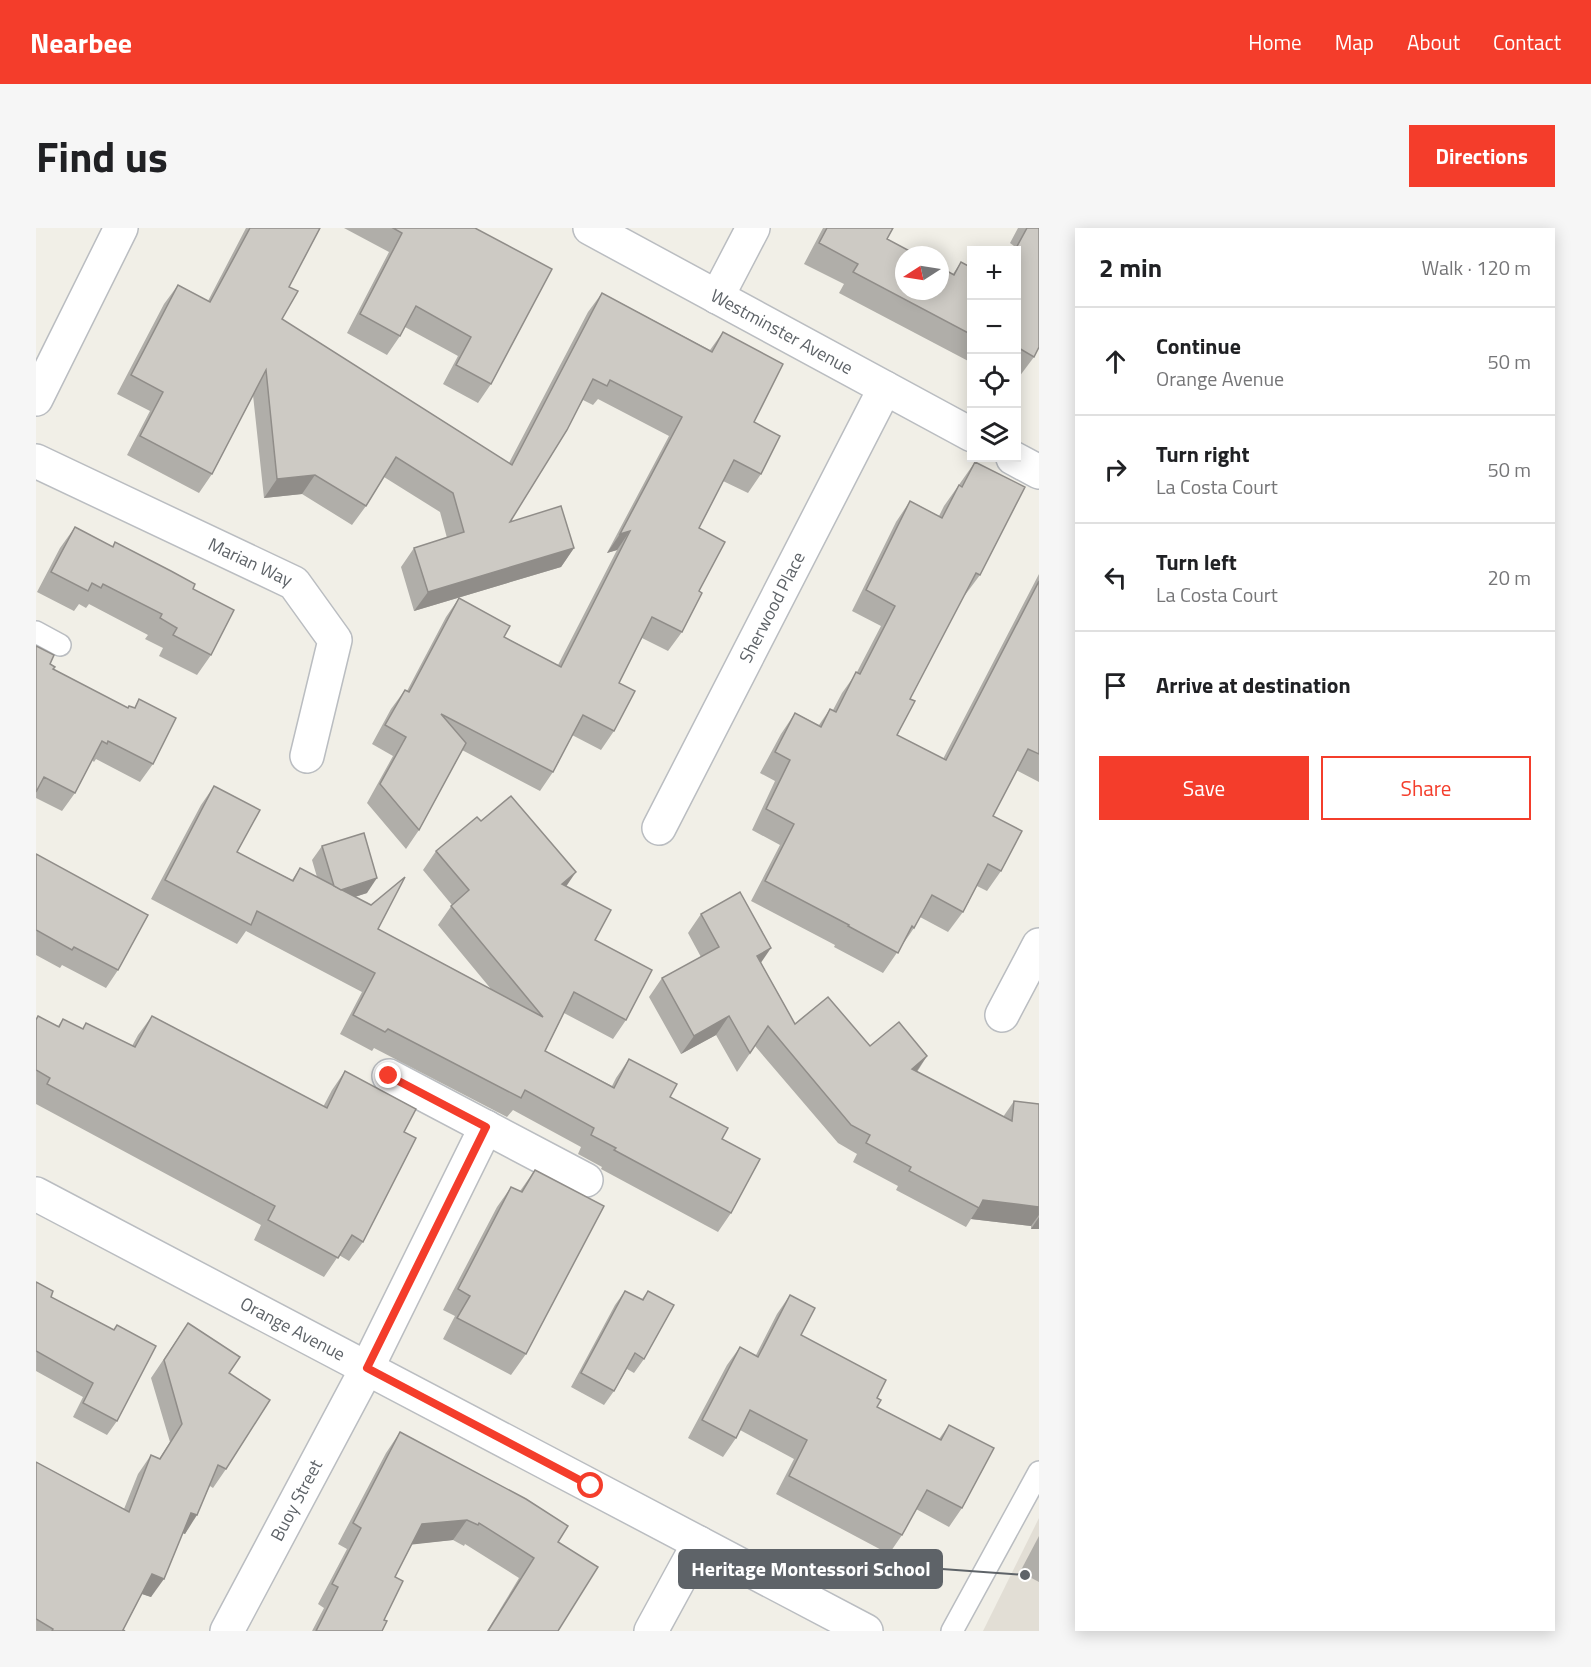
<!DOCTYPE html>
<html lang="en">
<head>
<meta charset="utf-8">
<style>
	:root { --surface:#fff; --page:#f6f6f6; --text:#202124; --muted:#757577; --line:#e0e0e0; --accent:#f43d2b }
	body { margin:0; font-family:"Titillium Web",sans-serif; background:var(--page); color:var(--text) }
	.controls { position:absolute; right:18px; top:18px; display:grid; overflow:hidden; border-radius:0px; box-shadow:0 3px 15px #0003 }
	.controls button { width:54px; height:54px; display:grid; place-items:center; padding:0; border:0; border-bottom:2px solid var(--line); background:var(--surface); color:var(--text); font:30px sans-serif }
	.compass { position:absolute; left:859px; top:18px; width:54px; height:54px; border-radius:50%; background:var(--surface); box-shadow:0 3px 15px #0003; rotate:258deg }
	.stop { position:absolute; width:18px; height:18px; margin:-14px; border:4px solid #f43d2b; border-radius:50%; background:#fff }
	.stop.end { background:#f43d2b; border-color:#fff; box-shadow:0 2px 6px #0008 }
	.list { margin:0; padding:0; list-style:none }
	h2 { display:flex; justify-content:space-between; align-items:center; height:78px; margin:0; padding:0 24px; font-size:26px }
	h2 small { font-size:20px; font-weight:400; color:var(--muted) }
	.list li { display:grid; grid-template-columns:39px 1fr auto; gap:18px; align-items:center; box-sizing:border-box; height:108px; padding:0 24px; border-top:2px solid var(--line) }
	.list b { display:block; font-size:22px; white-space:nowrap }
	.list p { margin:0; font-size:20px; white-space:nowrap; color:var(--muted) }
	.list em { font-size:20px; font-style:normal; color:var(--muted) }
	.actions { display:flex; gap:12px; padding:18px 24px }
	.actions a { flex:1; padding:14px 0; border:2px solid var(--accent); border-radius:0px; text-align:center; font-size:21px; color:var(--accent) }
	.actions .main { background:var(--accent); color:#fff }
	.icon { flex:none; width:33px; height:33px; fill:none; stroke:currentColor; stroke-width:2; stroke-linecap:round; stroke-linejoin:round }
	.map { position:relative; flex:none; width:1003px; height:1403px; overflow:hidden; border-radius:0px }
	header { display:flex; align-items:center; gap:36px; box-sizing:border-box; height:84px; padding:0 30px; background:var(--accent); color:#fff }
	header strong { font-size:28px }
	nav { display:flex; gap:33px; margin-inline-start:auto; font-size:21px }
	.intro { display:flex; align-items:center; justify-content:space-between; box-sizing:border-box; height:144px; padding:0 36px }
	h1 { margin:0; font-size:42px }
	.button { padding:15px 27px; border-radius:0px; background:var(--accent); color:#fff; font-size:21px; font-weight:700 }
	main { display:flex; gap:36px; padding:0 36px }
	aside { flex:1; background:var(--surface); border-radius:0px; box-shadow:0 3px 15px #0003 }
	.map>svg:first-child { display:block }
	.education { fill:#e2ded5 }
	.lines { fill:none; stroke-linecap:round; stroke-linejoin:round }
	.lane-casing { stroke:#babdc1; stroke-width:24 }
	.street-casing { stroke:#babdc1; stroke-width:36 }
	.lane { stroke:#fff; stroke-width:21 }
	.street { stroke:#fff; stroke-width:33 }
	.wall { fill:#b0aea9 }
	.shaded-wall { fill:#908d89 }
	.building { fill:#cdcac4; stroke:#908d89; stroke-width:1.5 }
	.route { stroke:#f43d2b; stroke-width:8 }
	.labels { text-anchor:middle; stroke-width:4.5; stroke-linejoin:round; paint-order:stroke }
	.street-label { font-size:18px; fill:#5e6368; stroke:#fff }
	.leader { fill:none; stroke:#5e6368; stroke-width:2 }
	.callout-dot { fill:#5e6368; stroke:#fff; stroke-width:2 }
	.callout { fill:#5e6368; stroke:#5e6368; stroke-width:2 }
	.callout-label { font-size:20px; text-anchor:middle; font-weight:bold; fill:#fff }
</style>
</head>
<body>
<header>
<strong>Nearbee</strong>
<nav><a>Home</a><a>Map</a><a>About</a><a>Contact</a></nav>
</header>
<div class="intro"><h1>Find us</h1><a class="button">Directions</a></div>
<main>
<div class="map">
<svg width="1003" height="1403" viewBox="0 0 1003 1403">
	<rect width="100%" height="100%" fill="#f1efe7"/>
	<polygon class="education" points="1003,1290 1003,1403 947,1403"/>
	<g class="lines">
		<g class="lane-casing">
			<g id="lane">
				<polyline points="0,404 24,417"/>
				<polyline points="916,1403 1003,1244"/>
			</g>
		</g>
		<g class="street-casing">
			<g id="street">
				<path id="s1" d="M554,0L936,207"/>
				<polyline points="681,69 717,0"/>
				<polyline points="0,171 85,0"/>
				<polyline points="977,230 1003,244"/>
				<path id="s2" d="M0,233L258,355L299,412L271,528"/>
				<path id="s3" d="M623,600L849,160"/>
				<polyline points="966,787 1003,717"/>
				<polyline points="353,848 550,952"/>
				<path id="s4" d="M0,966L830,1403"/>
				<path id="s5" d="M191,1403L331,1140L450,899"/>
				<polyline points="615,1403 663,1315"/>
			</g>
		</g>
		<use href="#lane" class="lane"/>
		<use href="#street" class="street"/>
	</g>
	<g class="wall">
		<polygon points="210,0 284,0 253,59 246,91 473,235 552,84 566,65 674,122 687,104 718,194 725,246 712,265 687,253 663,300 663,363 646,404 632,423 606,410 583,455 578,503 565,522 536,507 517,544 504,563 426,522 383,602 370,621 331,575 357,528 336,516 355,481 369,462 371,463 410,389 423,370 468,409 522,437 581,322 571,325 633,208 562,171 557,177 547,172 474,294 538,320 525,339 378,383 365,339 378,320 411,310 404,284 348,249 330,278 316,297 266,266 228,270 217,167 176,246 163,265 91,227 114,183 81,166 128,76 142,57 172,73"/>
		<polygon points="308,0 439,0 455,156 442,175 407,156 422,128 369,99 364,108 351,127 311,105 353,24"/>
		<polygon points="787,0 857,0 851,11 917,46 925,34 936,40 936,135 803,65 808,56 768,36"/>
		<polygon points="982,0 1003,0 998,129 983,149 981,148 981,22 976,22 978,18 974,15"/>
		<polygon points="939,234 944,347 929,367 928,367 874,471 861,507 907,531 1003,346 1003,554 980,542 957,588 965,643 951,663 941,658 927,684 912,704 884,689 878,700 847,745 798,719 799,717 715,673 744,617 716,602 739,553 724,545 745,506 759,485 783,497 794,481 797,482 806,465 821,444 845,398 816,383 860,294 874,273 903,288 908,278"/>
		<polygon points="39,299 76,319 79,314 157,361 175,427 161,447 123,428 127,420 109,411 112,407 53,376 50,380 43,376 38,383 1,364 24,320"/>
		<polygon points="0,418 17,441 92,480 98,480 103,471 117,536 104,554 60,531 58,534 56,532 39,565 26,583 0,570"/>
		<polygon points="178,558 201,624 256,652 264,640 281,649 276,632 286,618 331,665 319,669 342,701 455,761 402,697 416,677 387,642 400,623 445,593 530,658 559,712 590,792 577,811 528,785 509,823 576,858 580,850 593,831 634,869 686,911 695,985 682,1004 565,941 566,939 542,926 545,919 477,882 471,889 338,820 336,823 304,806 326,764 210,703 201,716 115,671 165,577"/>
		<polygon points="0,626 82,742 70,760 26,737 24,740 0,727"/>
		<polygon points="665,686 725,735 759,796 834,818 891,828 881,844 967,889 978,873 1003,876 1003,1001 995,1001 995,998 935,991 930,999 860,962 862,958 817,934 821,926 802,915 719,818 701,844 680,807 645,826 613,769 626,750 665,729 652,705"/>
		<polygon points="2,788 22,798 27,791 46,801 50,795 96,818 102,807 116,788 287,879 296,862 309,843 368,904 327,1014 313,1033 303,1027 288,1049 218,1012 225,997 0,876 0,791"/>
		<polygon points="499,942 490,1126 475,1147 407,1111 419,1088 407,1082 461,979 475,959 484,963"/>
		<polygon points="0,1054 15,1069 78,1102 81,1097 81,1193 71,1207 37,1189 47,1169 0,1143"/>
		<polygon points="589,1063 606,1071 612,1063 608,1131 598,1145 591,1141 578,1163 568,1177 535,1159 579,1077"/>
		<polygon points="754,1067 765,1107 841,1170 841,1179 903,1211 913,1197 926,1280 913,1299 880,1281 866,1307 853,1326 740,1266 758,1231 704,1202 700,1210 687,1229 652,1210 691,1137 704,1119 720,1127 741,1086"/>
		<polygon points="152,1095 193,1145 190,1241 177,1260 174,1258 149,1306 147,1305 115,1369 106,1366 87,1402 89,1403 0,1403 0,1234 88,1281 102,1246 115,1227 123,1231 134,1214 115,1150"/>
		<polygon points="364,1204 522,1314 522,1403 451,1403 483,1350 429,1316 428,1318 417,1312 376,1316 359,1349 346,1403 276,1403 288,1380 282,1376 311,1321 302,1316 350,1225"/>
		<polygon points="1003,1308 1003,1354 984,1344"/>
	</g>
	<g class="shaded-wall">
		<polygon points="279,247 266,266 228,270 241,251"/>
		<polygon points="594,303 581,322 571,325 584,306"/>
		<polygon points="538,320 525,339 378,383 392,364"/>
		<polygon points="540,644 527,663 526,656"/>
		<polygon points="341,650 331,665 290,678 300,664"/>
		<polygon points="735,720 722,739 721,728"/>
		<polygon points="693,788 680,807 645,826 658,808"/>
		<polygon points="891,828 878,847 876,841"/>
		<polygon points="947,972 1003,979 1003,987 995,998 935,991"/>
		<polygon points="1003,989 1003,1001 995,1001"/>
		<polygon points="155,1285 161,1287 149,1306 142,1303"/>
		<polygon points="431,1292 417,1312 372,1317 386,1296"/>
		<polygon points="116,1346 128,1351 115,1369 103,1365"/>
	</g>
	<g class="building">
		<polygon points="214,0 284,0 253,59 262,63 246,91 476,237 566,65 676,124 687,104 747,136 718,194 744,208 725,246 698,232 663,300 689,314 663,363 666,365 646,404 616,389 583,455 599,463 578,503 547,487 517,544 405,486 430,515 383,602 344,556 370,509 349,497 369,462 373,464 423,370 474,398 468,409 525,439 594,303 584,306 646,189 574,152 571,158 557,151 531,202 474,294 525,278 538,320 392,364 378,320 428,304 417,265 360,229 330,278 279,247 241,251 230,142 176,246 104,208 127,164 95,147 142,57 174,74"/>
		<polygon points="357,0 439,0 516,41 455,156 420,137 435,109 380,78 364,108 324,86 366,5"/>
		<polygon points="791,0 857,0 851,11 881,27 868,27 868,63 904,63 904,39 918,47 925,34 936,40 936,107 817,44 822,36 783,15"/>
		<polygon points="991,0 1003,0 1003,119 998,129 981,119 981,22 979,22"/>
		<polygon points="939,234 989,259 944,347 940,345 874,471 879,473 861,507 910,532 1003,353 1003,526 992,521 957,588 986,603 965,643 952,636 927,684 896,667 878,700 876,698 862,725 812,698 813,697 729,653 758,596 730,581 754,532 739,524 759,485 785,499 794,481 800,484 820,444 824,446 859,378 830,362 874,273 906,290 923,257 926,259"/>
		<polygon points="39,299 77,319 79,314 135,343 159,356 157,361 198,382 175,427 137,407 141,400 124,390 126,386 67,356 65,360 56,355 52,363 15,344"/>
		<polygon points="0,418 18,427 14,436 19,439 17,441 92,480 93,478 99,480 103,471 140,490 117,536 72,513 71,516 66,513 39,565 8,549 0,564"/>
		<polygon points="178,558 224,582 201,624 257,653 264,640 335,677 369,649 342,701 507,789 415,678 433,662 400,623 441,589 445,593 475,568 540,644 526,656 575,682 559,712 616,742 590,792 538,764 509,823 578,860 593,831 641,856 634,869 692,900 686,911 724,931 695,985 578,922 580,920 555,907 558,900 489,862 485,870 352,801 349,804 317,787 339,745 221,683 215,697 129,652"/>
		<polygon points="328,605 341,650 305,662 298,658 286,618"/>
		<polygon points="0,626 112,687 82,742 38,719 36,722 0,702"/>
		<polygon points="704,664 735,720 721,728 759,796 792,769 834,818 863,794 891,828 876,841 976,893 978,873 1003,876 1003,979 947,972 943,980 873,943 875,939 830,915 834,907 815,897 732,798 714,825 693,788 658,808 626,750 683,719 665,686"/>
		<polygon points="2,788 23,799 27,791 47,801 50,795 99,819 116,788 291,880 309,843 380,881 368,904 380,910 327,1014 316,1007 302,1030 232,992 239,978 11,856 14,850 0,842 0,792"/>
		<polygon points="499,942 568,978 490,1126 421,1090 434,1068 422,1061 475,959 486,964"/>
		<polygon points="0,1054 17,1063 15,1069 78,1102 81,1097 120,1118 81,1193 47,1175 57,1155 0,1123"/>
		<polygon points="589,1063 607,1072 612,1063 638,1077 608,1131 599,1125 578,1163 545,1145"/>
		<polygon points="754,1067 779,1080 765,1107 850,1152 841,1170 845,1172 841,1179 905,1212 913,1197 958,1220 926,1280 891,1262 866,1307 753,1248 771,1212 714,1182 700,1210 666,1192 704,1119 722,1129"/>
		<polygon points="152,1095 204,1129 193,1145 234,1172 190,1241 182,1237 161,1287 155,1285 128,1351 116,1346 87,1402 89,1403 16,1403 17,1401 0,1391 0,1234 93,1284 115,1227 124,1231 146,1196 128,1132"/>
		<polygon points="364,1204 490,1271 532,1298 522,1314 562,1339 522,1403 452,1403 498,1330 443,1295 442,1297 431,1292 386,1296 359,1349 367,1353 348,1392 351,1393 346,1403 280,1403 302,1359 296,1356 325,1300 317,1295"/>
	</g>
	<g class="lines">
		<polyline class="route" points="353,848 450,899 331,1140 555,1258"/>
	</g>
	<g class="labels">
		<g class="street-label">
			<text dy="6" stroke="none"><textPath href="#s1" startOffset="218">Westminster Avenue</textPath></text>
			<text dy="6" stroke="none"><textPath href="#s2" startOffset="237">Marian Way</textPath></text>
			<text dy="6" stroke="none"><textPath href="#s3" startOffset="248">Sherwood Place</textPath></text>
			<text dy="6" stroke="none"><textPath href="#s4" startOffset="290">Orange Avenue</textPath></text>
			<text dy="6" stroke="none"><textPath href="#s5" startOffset="148">Buoy Street</textPath></text>
		</g>
	</g>
	<path class="leader" d="M989 1347L906 1341"/>
	<circle class="callout-dot" cx="989" cy="1347" r="6"/>
	<rect class="callout" x="643" y="1322" width="263" height="38" rx="6"/>
	<g class="callout-label">
		<text x="775" y="1348">Heritage Montessori School</text>
	</g>
</svg>
<div class="controls">
<button>+</button>
<button>−</button>
<button><svg class="icon" aria-label="locate" viewBox="0 0 24 24"><circle cx="12" cy="12" r="6"/><path d="M12 2v4M12 18v4M2 12h4M18 12h4"/></svg></button>
<button><svg class="icon" aria-label="layers" viewBox="0 0 24 24"><path d="M12 4l9 5-9 5-9-5zM3 14l9 5 9-5"/></svg></button>
</div>
<svg class="compass" viewBox="-18 -18 36 36"><path d="M0-13l5 13h-10z" fill="#e53935"/><path d="M0 13l5-13h-10z" fill="#757577"/></svg>
<div class="stop" style="left:555px;top:1258px"></div>
<div class="stop end" style="left:353px;top:848px"></div>
</div>
<aside>
<h2>2 min<small>Walk · 120 m</small></h2>
<ul class="list">
<li><svg class="icon" aria-label="ahead" viewBox="0 0 24 24"><path d="M12 20V5M6 11l6-6 6 6"/></svg><div><b>Continue</b><p>Orange Avenue</p></div><em>50 m</em></li>
<li><svg class="icon" aria-label="right" viewBox="0 0 24 24"><path d="M7 20v-9h11M14 6l5 5-5 5"/></svg><div><b>Turn right</b><p>La Costa Court</p></div><em>50 m</em></li>
<li><svg class="icon" aria-label="left" viewBox="0 0 24 24"><path d="M17 20v-9H6M10 6l-5 5 5 5"/></svg><div><b>Turn left</b><p>La Costa Court</p></div><em>20 m</em></li>
<li><svg class="icon" aria-label="arrive" viewBox="0 0 24 24"><path d="M6 21V4h12l-3 4 3 4H6"/></svg><div><b>Arrive at destination</b></div></li>
</ul>
<div class="actions"><a class="main">Save</a><a>Share</a></div>
</aside>
</main>
</body>
</html>
